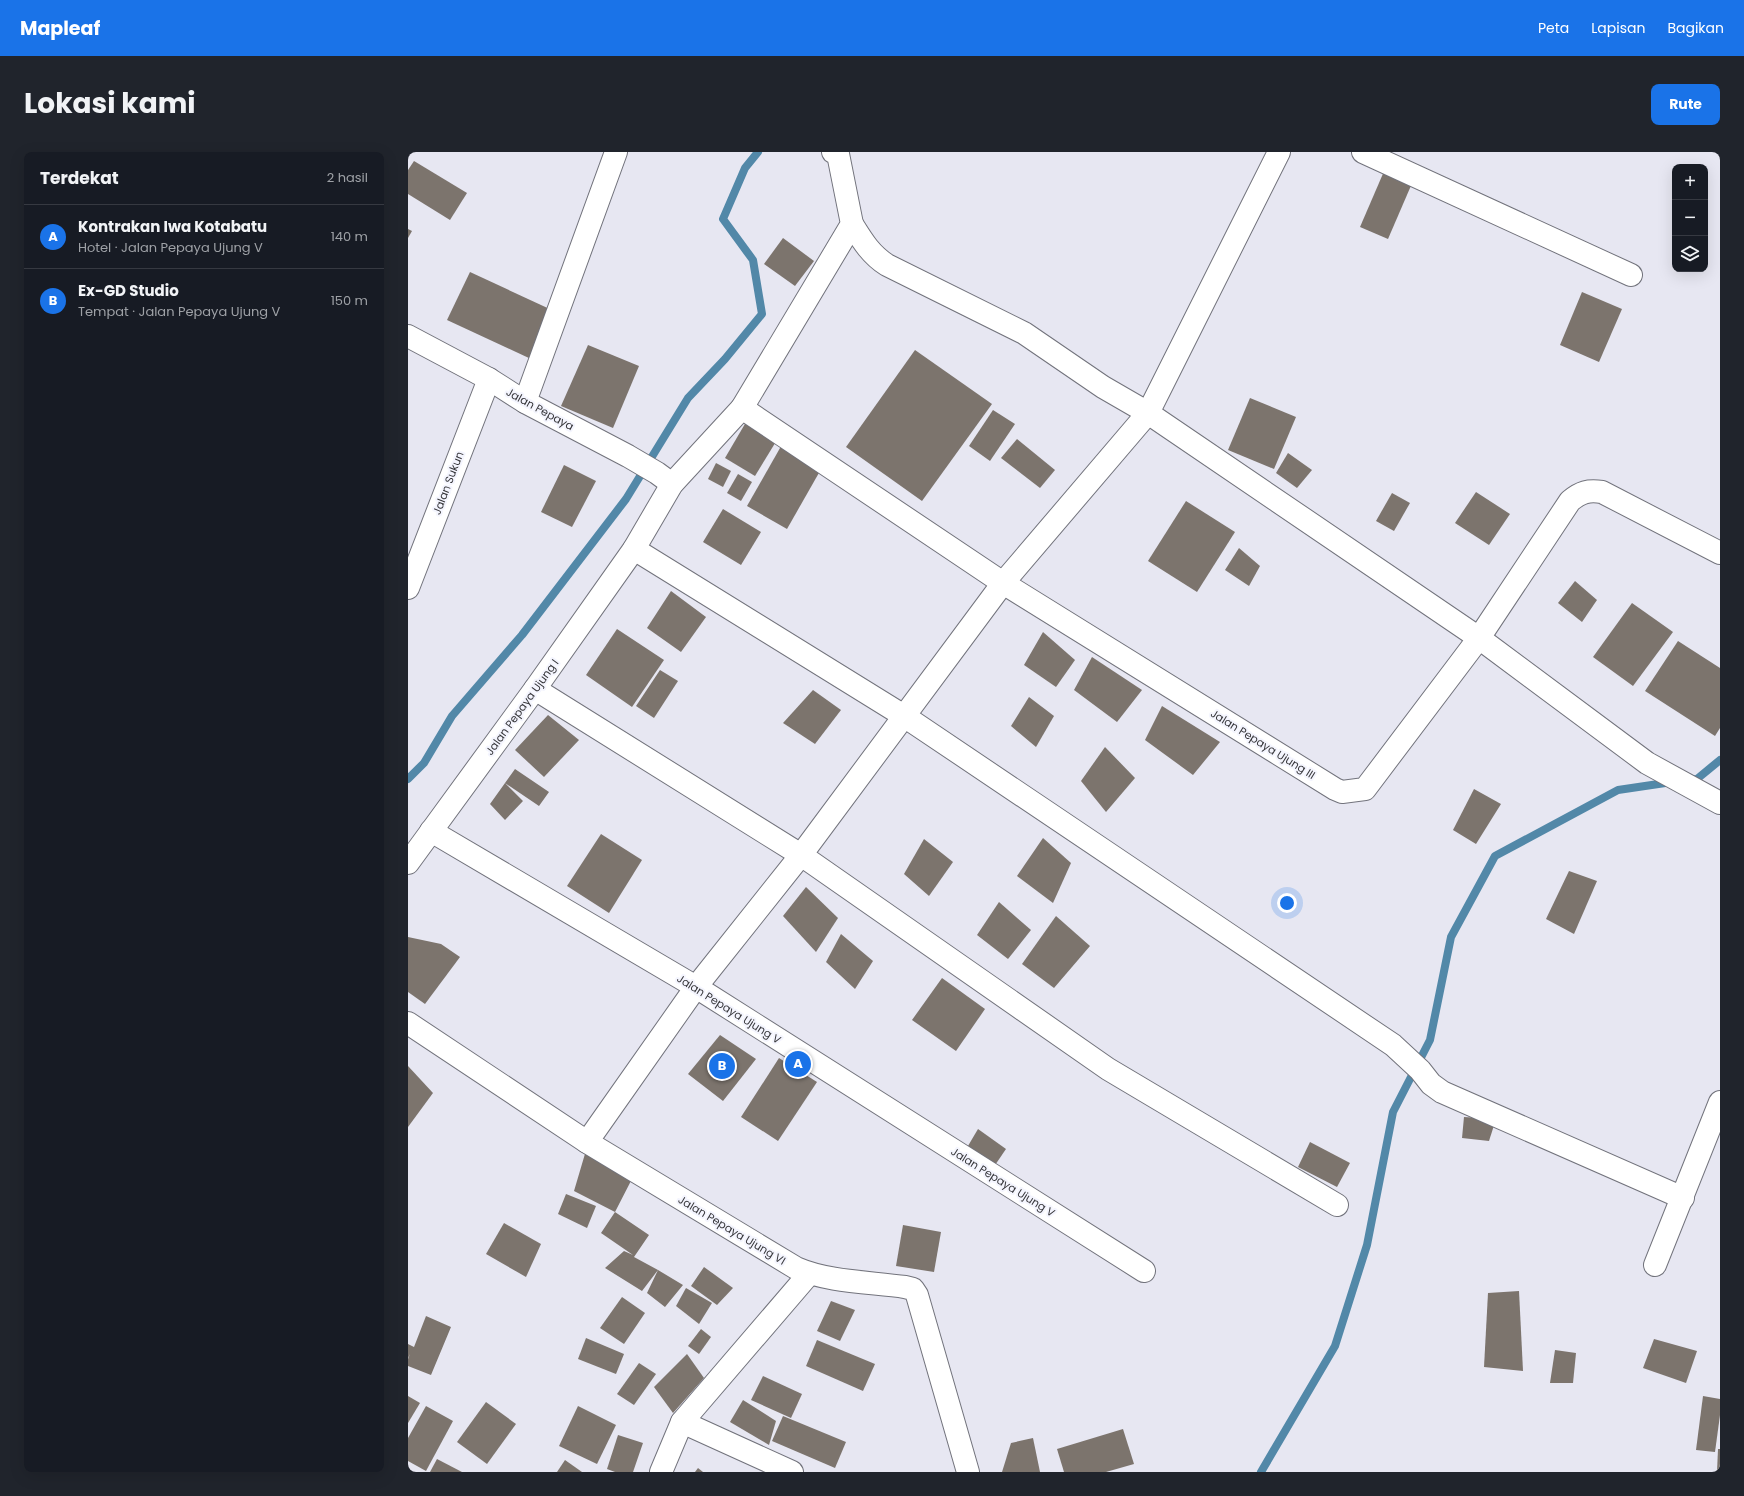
<!DOCTYPE html>
<html lang="id">
<head>
<meta charset="utf-8">
<style>
	:root { --surface:#171b24; --page:#20242c; --text:#f1f3f6; --muted:#9ea1a6; --line:#363941; --accent:#1a73e8 }
	body { margin:0; font-family:Poppins,sans-serif; background:var(--page); color:var(--text) }
	.controls { position:absolute; right:12px; top:12px; display:grid; overflow:hidden; border-radius:8px; box-shadow:0 4px 16px #0002 }
	.controls button { width:36px; height:36px; display:grid; place-items:center; padding:0; border:0; border-bottom:1px solid var(--line); background:var(--surface); color:var(--text); font:20px sans-serif }
	.you { position:absolute; left:879px; top:751px; width:14px; height:14px; margin:-10px; border:3px solid #fff; border-radius:50%; background:#1a73e8; box-shadow:0 0 0 6px #1a73e833 }
	.badge { display:grid; place-items:center; width:26px; height:26px; border-radius:50%; background:var(--accent); color:#fff; font-size:13px; font-weight:700 }
	.pin { position:absolute; translate:-50% -50%; border:2px solid #fff; box-shadow:0 1px 4px #0006 }
	.list { margin:0; padding:0; list-style:none }
	h2 { display:flex; justify-content:space-between; align-items:center; height:52px; margin:0; padding:0 16px; font-size:17px }
	h2 small { font-size:13px; font-weight:400; color:var(--muted) }
	.list li { display:grid; grid-template-columns:26px 1fr auto; gap:12px; align-items:center; box-sizing:border-box; height:64px; padding:0 16px; border-top:1px solid var(--line) }
	.list b { display:block; font-size:15px; white-space:nowrap }
	.list p { margin:0; font-size:13px; white-space:nowrap; color:var(--muted) }
	.list em { font-size:13px; font-style:normal; color:var(--muted) }
	.icon { flex:none; width:22px; height:22px; fill:none; stroke:currentColor; stroke-width:2; stroke-linecap:round; stroke-linejoin:round }
	.map { position:relative; flex:none; width:1312px; height:1320px; overflow:hidden; border-radius:8px }
	header { display:flex; align-items:center; gap:24px; box-sizing:border-box; height:56px; padding:0 20px; background:var(--accent); color:#fff }
	header strong { font-size:19px }
	nav { display:flex; gap:22px; margin-inline-start:auto; font-size:14px }
	.intro { display:flex; align-items:center; justify-content:space-between; box-sizing:border-box; height:96px; padding:0 24px }
	h1 { margin:0; font-size:28px }
	.button { padding:10px 18px; border-radius:8px; background:var(--accent); color:#fff; font-size:14px; font-weight:700 }
	main { display:flex; gap:24px; padding:0 24px }
	aside { flex:1; background:var(--surface); border-radius:8px; box-shadow:0 4px 16px #0002 }
	.map>svg:first-child { display:block }
	.lines { fill:none; stroke-linecap:round; stroke-linejoin:round }
	.stream { stroke:#5288a8; stroke-width:8 }
	.building { fill:#7c746d }
	.minor-casing { stroke:#72737c; stroke-width:24 }
	.minor { stroke:#fff; stroke-width:22 }
	.labels { text-anchor:middle; stroke-width:4; stroke-linejoin:round; paint-order:stroke }
	.street-label { font-size:11px; fill:#353539; stroke:#f4f5fe }
</style>
</head>
<body>
<header>
<strong>Mapleaf</strong>
<nav><a>Peta</a><a>Lapisan</a><a>Bagikan</a></nav>
</header>
<div class="intro"><h1>Lokasi kami</h1><a class="button">Rute</a></div>
<main>
<aside>
<h2>Terdekat<small>2 hasil</small></h2>
<ul class="list">
<li><span class="badge">A</span><div><b>Kontrakan Iwa Kotabatu</b><p>Hotel · Jalan Pepaya Ujung V</p></div><em>140 m</em></li>
<li><span class="badge">B</span><div><b>Ex-GD Studio</b><p>Tempat · Jalan Pepaya Ujung V</p></div><em>150 m</em></li>
</ul>
</aside>
<div class="map">
<svg width="1312" height="1320" viewBox="0 0 1312 1320">
	<rect width="100%" height="100%" fill="#e7e7f2"/>
	<g class="lines">
		<g class="stream">
			<polyline points="0,627 16,611 44,564 114,483 218,347 280,246 317,207 354,162 345,108 315,67 337,16 350,0"/>
			<polyline points="1280,628 1289,627 1312,608"/>
			<polyline points="853,1320 927,1194 959,1093 985,960 1022,888 1043,785 1087,704 1210,638 1264,630"/>
		</g>
	</g>
	<g class="building">
		<polygon points="6,9 59,41 42,68 0,42 0,18"/>
		<polygon points="977,17 1005,29 980,87 952,75"/>
		<polygon points="0,77 4,79 0,86"/>
		<polygon points="375,86 406,109 387,134 356,112"/>
		<polygon points="62,120 146,159 123,207 39,168"/>
		<polygon points="1174,140 1214,157 1191,210 1152,193"/>
		<polygon points="180,193 231,214 205,276 153,254"/>
		<polygon points="507,198 584,252 514,349 438,295"/>
		<polygon points="842,246 888,265 866,317 820,298"/>
		<polygon points="585,258 607,272 582,309 561,294"/>
		<polygon points="341,265 372,283 347,324 317,306"/>
		<polygon points="609,287 647,318 632,336 593,306"/>
		<polygon points="376,289 416,312 379,377 339,354"/>
		<polygon points="880,301 904,318 889,336 868,321"/>
		<polygon points="308,311 323,319 315,335 300,327"/>
		<polygon points="156,313 188,329 164,375 133,360"/>
		<polygon points="330,322 344,330 333,349 319,341"/>
		<polygon points="1068,340 1102,362 1081,393 1047,371"/>
		<polygon points="984,341 1002,351 986,379 968,369"/>
		<polygon points="778,349 827,380 789,440 740,409"/>
		<polygon points="315,357 353,380 333,413 295,390"/>
		<polygon points="831,396 852,414 841,434 817,418"/>
		<polygon points="1167,429 1189,448 1174,470 1150,451"/>
		<polygon points="263,439 298,465 273,500 239,476"/>
		<polygon points="1224,451 1265,480 1225,534 1185,505"/>
		<polygon points="209,477 256,508 224,555 178,523"/>
		<polygon points="635,480 667,508 648,535 616,513"/>
		<polygon points="1270,489 1312,516 1312,576 1307,584 1237,539"/>
		<polygon points="684,505 734,538 709,570 666,538"/>
		<polygon points="252,518 270,529 246,566 228,554"/>
		<polygon points="405,538 433,558 407,592 375,571"/>
		<polygon points="621,545 646,564 628,595 603,574"/>
		<polygon points="754,554 812,590 785,623 737,588"/>
		<polygon points="140,563 171,588 136,625 107,598"/>
		<polygon points="697,595 727,626 698,660 673,629"/>
		<polygon points="107,617 141,640 131,654 97,631 115,649 97,668 82,652"/>
		<polygon points="1066,637 1093,652 1068,692 1045,678"/>
		<polygon points="193,682 234,708 201,761 159,734"/>
		<polygon points="635,686 663,711 645,751 609,724"/>
		<polygon points="516,687 545,710 521,744 496,722"/>
		<polygon points="1161,719 1189,729 1166,782 1138,767"/>
		<polygon points="398,735 430,766 408,800 375,764"/>
		<polygon points="591,750 623,778 600,807 569,783"/>
		<polygon points="648,764 682,794 646,836 614,812"/>
		<polygon points="433,782 465,809 447,837 418,810"/>
		<polygon points="0,785 33,792 52,805 17,852 0,840"/>
		<polygon points="534,826 577,857 548,899 504,868"/>
		<polygon points="312,883 348,907 315,949 280,922"/>
		<polygon points="371,906 409,930 370,989 333,965"/>
		<polygon points="0,914 25,941 0,975"/>
		<polygon points="1056,965 1088,967 1081,989 1054,986"/>
		<polygon points="570,977 598,997 583,1019 557,999"/>
		<polygon points="902,990 942,1011 929,1035 890,1015"/>
		<polygon points="179,995 226,1023 207,1060 241,1083 226,1105 250,1118 275,1133 257,1155 239,1141 250,1118 234,1139 197,1116 216,1099 225,1103 193,1081 207,1060 166,1039"/>
		<polygon points="158,1042 188,1054 179,1076 150,1062"/>
		<polygon points="96,1071 133,1092 118,1125 78,1102"/>
		<polygon points="495,1073 533,1080 526,1120 488,1114"/>
		<polygon points="296,1115 325,1136 309,1153 283,1134"/>
		<polygon points="278,1136 304,1151 291,1172 268,1154"/>
		<polygon points="1111,1139 1115,1219 1076,1215 1080,1141"/>
		<polygon points="214,1145 237,1161 216,1192 192,1176"/>
		<polygon points="423,1149 447,1158 432,1189 409,1179"/>
		<polygon points="18,1164 43,1175 23,1223 0,1214 0,1207 2,1202 0,1206 0,1192 6,1195"/>
		<polygon points="293,1177 303,1185 291,1202 280,1194"/>
		<polygon points="178,1186 216,1202 208,1222 170,1207"/>
		<polygon points="1246,1187 1289,1199 1278,1231 1235,1216"/>
		<polygon points="409,1188 467,1212 455,1239 398,1214"/>
		<polygon points="1147,1198 1168,1201 1165,1231 1142,1231"/>
		<polygon points="279,1202 296,1226 265,1261 246,1235"/>
		<polygon points="231,1211 248,1222 226,1253 209,1242"/>
		<polygon points="355,1224 394,1242 383,1266 343,1248"/>
		<polygon points="0,1244 12,1251 0,1271"/>
		<polygon points="1295,1244 1312,1247 1312,1263 1307,1300 1288,1298"/>
		<polygon points="335,1248 368,1269 361,1293 322,1270"/>
		<polygon points="78,1250 108,1272 79,1312 49,1290"/>
		<polygon points="18,1254 45,1269 18,1319 0,1309 0,1286"/>
		<polygon points="170,1254 208,1273 189,1312 151,1294"/>
		<polygon points="375,1264 438,1290 427,1316 364,1289"/>
		<polygon points="715,1277 726,1312 698,1320 656,1320 649,1297"/>
		<polygon points="210,1283 235,1291 225,1320 207,1320 199,1317"/>
		<polygon points="625,1286 632,1320 594,1320 603,1291"/>
		<polygon points="1310,1297 1312,1297 1312,1320 1309,1320"/>
		<polygon points="29,1307 54,1320 22,1320"/>
		<polygon points="157,1308 174,1320 149,1320"/>
		<polygon points="290,1316 295,1320 287,1320"/>
	</g>
	<g class="lines">
		<g class="minor-casing">
			<g id="minor">
				<path d="M425,0L430,2L444,72L334,256L595,431L927,637L934,640L957,637L1071,486L1162,349C1173,340 1180,338 1194,340L1312,401"/>
				<polyline points="955,0 1223,123"/>
				<path d="M444,72C454,88 462,102 479,113L616,181L695,235L740,261L1071,486L1239,611L1312,651"/>
				<polyline points="0,184 81,227 117,250 220,304 249,321 264,332"/>
				<polyline points="117,250 208,0"/>
				<polyline points="226,397 496,564 985,893 1012,918 1023,932 1034,940 1275,1046"/>
				<polyline points="0,436 81,227"/>
				<polyline points="127,537 393,703 700,917 929,1053"/>
				<polyline points="23,679 288,835 736,1119"/>
				<polyline points="0,711 127,537 226,397 264,332 334,256"/>
				<path d="M0,871L179,990L388,1116C420,1130 462,1130 497,1135L505,1137L509,1143L560,1320"/>
				<polyline points="179,990 288,835 393,703 595,431 740,261 871,0"/>
				<polyline points="1247,1113 1312,950"/>
				<polyline points="274,1270 384,1320"/>
				<polyline points="253,1320 274,1270 401,1122"/>
			</g>
		</g>
		<use href="#minor" class="minor"/>
	</g>
	<g class="labels">
		<g class="street-label">
			<text transform="translate(132 257) rotate(29)" y="4">Jalan Pepaya</text>
			<text transform="translate(40 331) rotate(-69)" y="4">Jalan Sukun</text>
			<text transform="translate(114 555) rotate(-54)" y="4">Jalan Pepaya Ujung I</text>
			<text transform="translate(855 592) rotate(32)" y="4">Jalan Pepaya Ujung III</text>
			<text transform="translate(321 857) rotate(32)" y="4">Jalan Pepaya Ujung V</text>
			<text transform="translate(595 1030) rotate(32)" y="4">Jalan Pepaya Ujung V</text>
			<text transform="translate(324 1078) rotate(31)" y="4">Jalan Pepaya Ujung VI</text>
		</g>
	</g>
</svg>
<div class="controls">
<button>+</button>
<button>−</button>
<button><svg class="icon" aria-label="layers" viewBox="0 0 24 24"><path d="M12 4l9 5-9 5-9-5zM3 14l9 5 9-5"/></svg></button>
</div>
<div class="you"></div>
<div class="pin badge" style="left:390px;top:912px">A</div>
<div class="pin badge" style="left:314px;top:914px">B</div>
</div>
</main>
</body>
</html>
